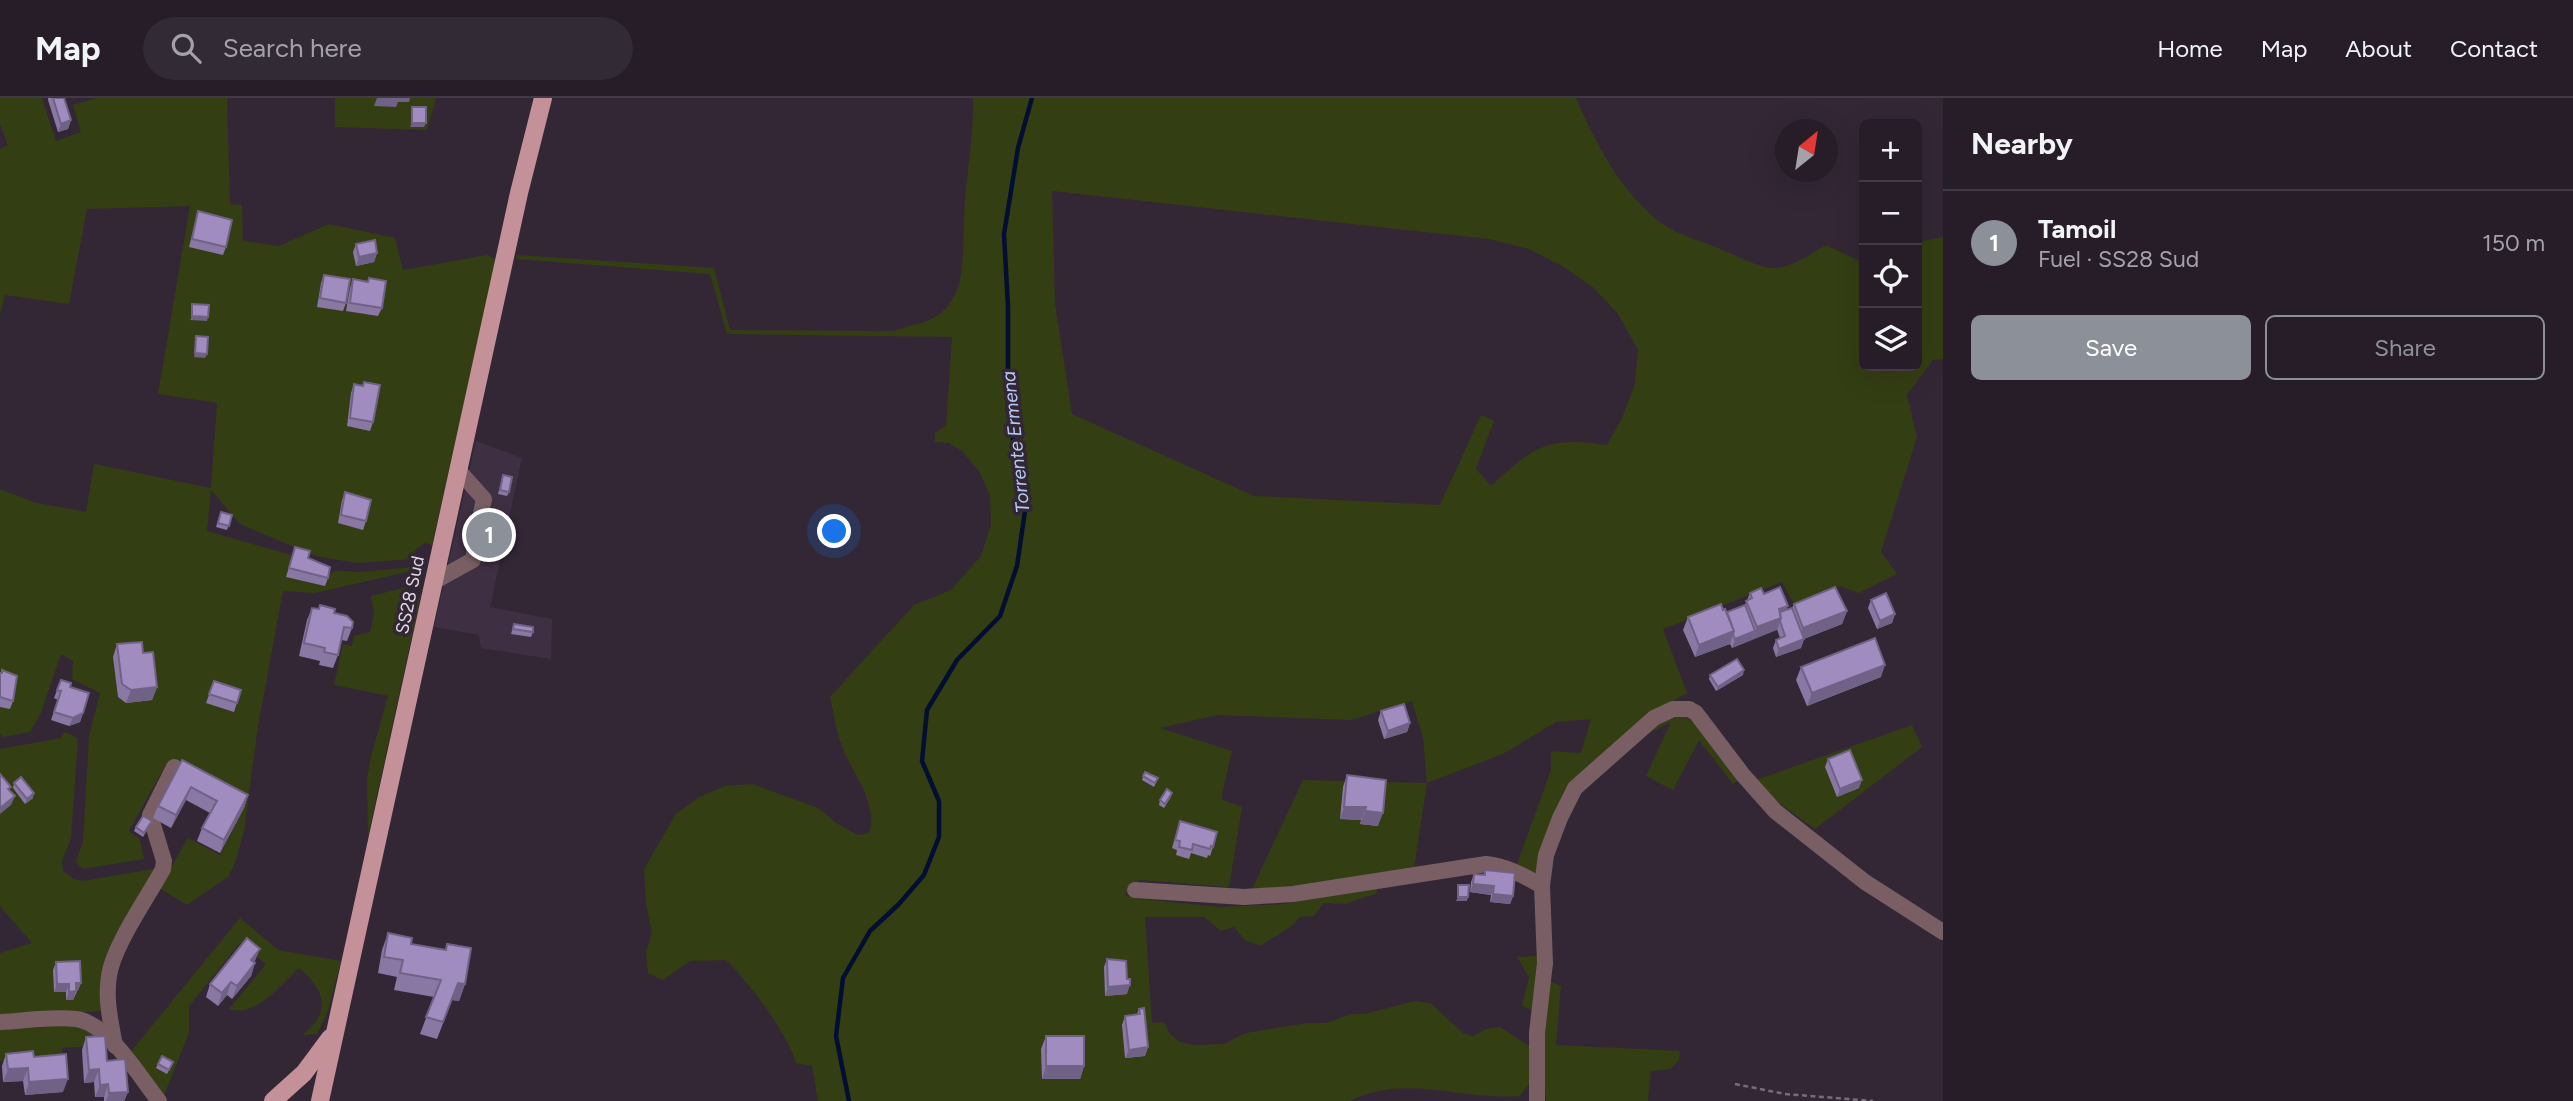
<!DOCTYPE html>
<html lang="en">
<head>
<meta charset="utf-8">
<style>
	:root { --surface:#261d28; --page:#322a34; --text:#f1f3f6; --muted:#a4a2a8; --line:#423b45; --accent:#8c9099 }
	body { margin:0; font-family:Figtree,sans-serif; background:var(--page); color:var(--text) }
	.controls { position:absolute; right:21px; top:21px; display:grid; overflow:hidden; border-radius:10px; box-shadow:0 7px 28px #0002 }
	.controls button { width:63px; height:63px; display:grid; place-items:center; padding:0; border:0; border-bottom:2px solid var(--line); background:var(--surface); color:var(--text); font:35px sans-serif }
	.compass { position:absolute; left:1775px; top:21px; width:63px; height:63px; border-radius:50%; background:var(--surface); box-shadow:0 7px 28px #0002; rotate:30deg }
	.you { position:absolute; left:835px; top:434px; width:24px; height:24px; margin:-18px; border:5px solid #fff; border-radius:50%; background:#1a73e8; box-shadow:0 0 0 10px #1a73e833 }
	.badge { display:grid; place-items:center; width:46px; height:46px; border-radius:50%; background:var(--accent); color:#fff; font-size:23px; font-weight:700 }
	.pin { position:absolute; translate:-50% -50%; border:4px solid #fff; box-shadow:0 2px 7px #0006 }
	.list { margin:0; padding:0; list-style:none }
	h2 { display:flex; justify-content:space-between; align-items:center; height:91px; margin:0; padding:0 28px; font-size:30px }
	h2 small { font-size:23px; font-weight:400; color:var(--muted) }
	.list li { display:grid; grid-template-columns:46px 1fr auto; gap:21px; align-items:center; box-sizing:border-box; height:105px; padding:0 28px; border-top:2px solid var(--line) }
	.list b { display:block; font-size:26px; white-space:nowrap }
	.list p { margin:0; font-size:23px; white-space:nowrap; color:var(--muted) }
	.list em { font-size:23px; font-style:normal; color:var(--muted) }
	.actions { display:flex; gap:14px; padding:21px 28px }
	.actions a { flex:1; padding:16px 0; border:2px solid var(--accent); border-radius:10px; text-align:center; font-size:24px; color:var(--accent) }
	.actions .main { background:var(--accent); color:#fff }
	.icon { flex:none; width:38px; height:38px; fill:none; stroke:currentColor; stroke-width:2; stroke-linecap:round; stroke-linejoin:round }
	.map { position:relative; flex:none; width:1943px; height:1003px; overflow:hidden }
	header { display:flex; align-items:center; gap:42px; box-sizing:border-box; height:98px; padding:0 35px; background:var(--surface); border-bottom:2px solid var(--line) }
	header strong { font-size:33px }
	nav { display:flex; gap:38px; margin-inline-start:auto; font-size:24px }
	.search { width:490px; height:63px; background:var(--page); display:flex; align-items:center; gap:18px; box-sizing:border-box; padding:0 24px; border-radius:38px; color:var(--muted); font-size:26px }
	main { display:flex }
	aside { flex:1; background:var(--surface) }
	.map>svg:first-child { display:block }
	.built { fill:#3f2f43 }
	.green { fill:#343e13; fill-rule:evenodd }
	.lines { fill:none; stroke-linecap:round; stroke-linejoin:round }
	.stream { stroke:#030e33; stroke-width:4.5 }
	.path { stroke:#776c79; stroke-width:2.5; stroke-dasharray:5 3.5; stroke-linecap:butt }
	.minor { stroke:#795f63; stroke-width:16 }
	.major { stroke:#c59199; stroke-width:18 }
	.wall { fill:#8a78a4 }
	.shaded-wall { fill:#706286 }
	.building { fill:#a08cbf; stroke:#706286; stroke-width:2 }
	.labels { text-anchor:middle; stroke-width:7; stroke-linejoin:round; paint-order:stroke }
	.street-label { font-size:18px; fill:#e2dae4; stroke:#332736 }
	.water-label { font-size:19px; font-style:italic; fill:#b5c9f3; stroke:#332736 }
</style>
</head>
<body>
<header>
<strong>Map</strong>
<div class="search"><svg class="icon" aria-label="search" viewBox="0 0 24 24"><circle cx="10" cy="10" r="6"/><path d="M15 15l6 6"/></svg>Search here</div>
<nav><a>Home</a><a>Map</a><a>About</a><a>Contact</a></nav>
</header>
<main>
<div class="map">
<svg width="1943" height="1003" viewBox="0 0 1943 1003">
	<rect width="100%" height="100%" fill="#332736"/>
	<polygon class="built" points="476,343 522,360 490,509 552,521 551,561 481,550 479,537 434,529"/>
	<g class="green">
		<polygon points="0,0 42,0 56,43 81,34 73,7 97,0 227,0 230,106 242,107 243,143 279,148 329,126 395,140 403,172 487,157 496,162 432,447 424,445 415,452 413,461 357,465 316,458 240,426 211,392 207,433 291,457 287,479 327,478 334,473 360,474 412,469 411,473 315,495 283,493 258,628 244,732 237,759 229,778 187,807 159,790 188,740 220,757 245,708 166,666 129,733 140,741 144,761 83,771 76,764 83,744 89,638 100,595 72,581 73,563 61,556 41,615 30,634 3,639 0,636 0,391 33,404 86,414 94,366 211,390 217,305 158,296 190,108 87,111 69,206 5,197 0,216 0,51 8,47 0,26"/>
		<polygon points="335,0 436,0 427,32 335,29"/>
		<path d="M973,0H1576C1596,46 1622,97 1664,127C1679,137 1701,143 1718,150C1772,173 1773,181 1826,147L1861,164L1864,163V268H1917V144L1943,139V261L1933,262L1907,297L1917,339L1881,454L1897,476L1859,495L1840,488L1794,506L1782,484L1663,531L1687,595L1644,619L1582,675L1537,781L1517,766L1551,672V653L1581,655L1591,621L1556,624L1503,656L1427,685L1414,771L1275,790L1252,791L1303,682L1427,685L1423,640L1412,603L1351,622L1218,617L1160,630L1232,653L1221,701L1242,709L1229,789L1140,782L1131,787L1125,797L1140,801L1221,809L1284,806L1377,790V795L1345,806L1323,805L1314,818L1300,819C1290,833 1274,837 1261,848L1245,842L1234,829L1221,833L1204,819H1145L1152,925L1164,924L1170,936L1180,944L1195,947L1224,946L1246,935L1307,925H1326L1351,916H1365L1414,903L1430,905L1463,935L1473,938L1486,931L1500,929L1532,950V982L1520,998C1460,1003 1407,975 1350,1003H818L812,968L796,965C789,937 748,883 726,862L690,863L663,882L648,875L646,853L652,835L646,805L644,771L676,716L699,699L725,688L752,686L818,710L836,725L858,737L869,735C879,705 852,676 842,648C836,633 834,615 830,599L914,507L951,492L981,458L991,427L990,397L979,373L962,353L949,345L935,344V335L946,328L952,239L727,236L710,176L516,161L517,157L714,170L730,232L893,233C912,226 932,226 946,210C953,202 958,192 960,182C965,156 963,128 965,101C968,68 974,34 973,0ZM1052,93L1489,141L1529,151L1562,168L1594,190L1618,216L1638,252L1635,286L1622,320L1607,347C1547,338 1534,348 1491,388L1476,371L1494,323L1481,317L1440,407L1254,398L1072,316L1055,206Z"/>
		<polygon points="407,489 405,503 408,511 416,497 421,496 368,738 367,683 370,662 388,598 334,587 343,546 352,548 354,538 370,534 374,516 371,498"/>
		<path d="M1682,618C1708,627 1723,661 1739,682L1733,686L1699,642L1673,692L1646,678L1671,624L1642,639C1655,629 1666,619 1682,618Z"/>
		<polygon points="1912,627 1922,649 1815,731 1779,705 1756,682"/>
		<polygon points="65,634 78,640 71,740 62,763 63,773 74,781 83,783 159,770 108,862 103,913 0,919 0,855 32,845 0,808 0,651 61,640"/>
		<path d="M240,820L278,852L341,863L328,913L317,936L302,937C332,915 325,891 299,870C281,886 256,920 229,911L266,866L240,845L189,908V935L163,1000L129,956Z"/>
		<polygon points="1538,858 1534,913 1522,908 1529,879 1517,859"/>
		<polygon points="1550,883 1561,888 1556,947 1680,953 1679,962 1670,971 1651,973 1648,1003 1546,1003 1542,947"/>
		<polygon points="60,926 78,927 107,947 62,950 62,960 0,963 0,930"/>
	</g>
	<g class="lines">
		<polyline class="stream" points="849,1003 836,938 843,880 870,833 899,806 924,777 939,739 939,703 922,663 927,612 957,562 1000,518 1017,468 1025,413 1008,312 1008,209 1004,136 1018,50 1032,0"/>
		<polyline class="path" points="1735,986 1785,996 1873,1003"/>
		<g class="minor">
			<polyline points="459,373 484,401 479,425"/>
			<polyline points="435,483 473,462 476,444"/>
			<path d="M1135,792L1244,799L1293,796L1486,766C1507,768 1524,778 1542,788"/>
			<path d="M0,924C24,923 52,918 76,921C108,925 139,978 159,1003"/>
			<path d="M115,948C111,925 105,901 109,878C113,848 148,799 163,771L164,763L150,717L174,669"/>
			<polyline points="1537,1003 1537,935 1545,865 1542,788 1546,757 1560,720 1575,690 1654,620 1673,611 1689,611 1696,615 1743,677 1775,713 1865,784 1943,834"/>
		</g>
		<g class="major">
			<polyline points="273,1003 304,975 330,940"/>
			<polyline points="320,1003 519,95 543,0"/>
		</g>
	</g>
	<g class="wall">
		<polygon points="48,0 64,0 71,22 68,31 58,34 48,2"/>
		<polygon points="198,113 226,149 223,157 189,149"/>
		<polygon points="356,146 377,155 374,164 356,168 353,154"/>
		<polygon points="324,177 346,205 343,213 317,209 321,185"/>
		<polygon points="369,180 382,210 378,218 346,213 350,190 353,181 368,184"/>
		<polygon points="354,286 363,288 373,324 370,333 347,328 351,295"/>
		<polygon points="503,377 509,394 507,398 498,396"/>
		<polygon points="345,394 366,423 363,432 338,425 342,402"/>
		<polygon points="221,414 232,417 227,432 216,429"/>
		<polygon points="470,419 498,443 497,448 465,442"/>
		<polygon points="295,449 328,480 325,488 286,479"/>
		<polygon points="1750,495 1764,496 1786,512 1792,510 1794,506 1847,513 1842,526 1804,541 1801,550 1776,559 1773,550 1776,542 1780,540 1777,531 1732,550 1730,546 1695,559 1683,532 1688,519 1723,512 1727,514 1745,507"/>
		<polygon points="1871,502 1895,516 1892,525 1877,531 1868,510"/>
		<polygon points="312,510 334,515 352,530 347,543 341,542 338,557 333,570 319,567 320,563 299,558 307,522"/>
		<polygon points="514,526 533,534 531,539 511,536"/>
		<polygon points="117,546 143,555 157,589 152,602 126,605 118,599 113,559"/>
		<polygon points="1801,569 1881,579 1807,608 1796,582"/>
		<polygon points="0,575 13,603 10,611 0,609"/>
		<polygon points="1710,577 1743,577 1716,593 1709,581"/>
		<polygon points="61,582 70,589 83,615 80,624 69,628 51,622 58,602 54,600"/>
		<polygon points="214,583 241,592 234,614 206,605"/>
		<polygon points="1381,613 1410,625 1407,634 1384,641 1378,622"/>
		<polygon points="1828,661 1859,690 1837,699 1825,669"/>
		<polygon points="182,662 248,697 244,710 220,755 197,743 202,730 210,715 186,702 171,730 153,720 158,708"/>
		<polygon points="1145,674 1158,680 1154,689 1142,682"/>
		<polygon points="1347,677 1378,728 1360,726 1361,722 1340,721 1343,689"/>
		<polygon points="14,685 33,700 25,706 13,690"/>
		<polygon points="1171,699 1164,710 1159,707 1160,702"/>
		<polygon points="1180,723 1213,749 1210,758 1208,757 1207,760 1191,755 1189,761 1176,757 1177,752 1172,750"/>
		<polygon points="150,727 143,739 134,733 136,729"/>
		<polygon points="1485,772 1513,798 1510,806 1490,804 1491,797 1470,794 1471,784 1474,776 1483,777"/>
		<polygon points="388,835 411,846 445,852 447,846 465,886 459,903 452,902 437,941 420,936 434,899 394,892 397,879 378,875 382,852"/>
		<polygon points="1107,861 1127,896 1105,898 1104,869"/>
		<polygon points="255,863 254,864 255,865 251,878 232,901 227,897 218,908 206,899 210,886"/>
		<polygon points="56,864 81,885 73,902 66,902 66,894 54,894 53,872"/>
		<polygon points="1139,911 1148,949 1145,958 1125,960 1122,927 1125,918 1137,916"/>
		<polygon points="1046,938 1084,968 1080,981 1042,981 1041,951"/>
		<polygon points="86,939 107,963 128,994 124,1003 104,1003 104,999 95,999 94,984 84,985 82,952"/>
		<polygon points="6,956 34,959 63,994 25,997 23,983 3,984 2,968"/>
		<polygon points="173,964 167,976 156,970 158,966"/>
	</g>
	<g class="shaded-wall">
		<polygon points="377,0 410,0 409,4 398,4 396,9 374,8"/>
		<polygon points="71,22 68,31 58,34 61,26"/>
		<polygon points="412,25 426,25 424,29 410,29"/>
		<polygon points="377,155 374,164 356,168 359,159"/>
		<polygon points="192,218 208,219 207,223 190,222"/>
		<polygon points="195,255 207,256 205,260 194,259"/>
		<polygon points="1788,508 1783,520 1781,521 1777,532 1752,542 1757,529 1779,511"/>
		<polygon points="1847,513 1842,526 1798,543 1803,530"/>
		<polygon points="1895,516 1892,525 1877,531 1880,523"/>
		<polygon points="1734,533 1730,546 1695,559 1699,547"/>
		<polygon points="1755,533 1752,542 1732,550 1735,541"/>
		<polygon points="1804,541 1801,550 1776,559 1779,551"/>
		<polygon points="1885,567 1881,579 1807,608 1812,595"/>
		<polygon points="1744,572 1743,577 1716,593 1718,589"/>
		<polygon points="157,589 152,602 126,605 131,592"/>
		<polygon points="83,615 80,624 69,628 73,620"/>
		<polygon points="1410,625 1407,634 1384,641 1388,633"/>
		<polygon points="1862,682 1859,690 1837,699 1840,691"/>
		<polygon points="191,689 186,702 171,730 176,717"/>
		<polygon points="34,695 33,700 25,706 27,701"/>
		<polygon points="248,697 244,710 220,755 224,742"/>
		<polygon points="15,698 11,707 0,716 0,710"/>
		<polygon points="1344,709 1366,709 1361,722 1340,721"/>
		<polygon points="1365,713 1383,715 1378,728 1360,726"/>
		<polygon points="1473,786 1494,788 1491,797 1470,794"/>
		<polygon points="1493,796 1513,798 1510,806 1490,804"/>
		<polygon points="1458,799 1468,799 1467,803 1456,803"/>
		<polygon points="260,851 255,863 246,874 251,862"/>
		<polygon points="255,865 251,878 232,901 237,888"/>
		<polygon points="231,884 227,897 218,908 222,895"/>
		<polygon points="76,885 81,885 78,893 73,893"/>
		<polygon points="458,885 465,886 459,903 452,902 437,941"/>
		<polygon points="57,886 69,886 66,894 54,894"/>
		<polygon points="1130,887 1127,896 1105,898 1108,889"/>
		<polygon points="76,893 73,902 66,902 69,894"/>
		<polygon points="1148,949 1145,958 1125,960 1129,952"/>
		<polygon points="1046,968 1084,968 1080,981 1042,981"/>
		<polygon points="28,970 23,983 3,984 8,971"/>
		<polygon points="99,971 94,984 84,985 89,972"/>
		<polygon points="68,981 63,994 25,997 29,984"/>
		<polygon points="108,986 104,999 95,999 100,987"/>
		<polygon points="128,994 124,1003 106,1003 109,995"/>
	</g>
	<g class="building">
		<polygon points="53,0 64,0 71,22 61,26"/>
		<rect x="412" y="9" width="14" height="16"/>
		<polygon points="198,113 232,122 226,149 192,141"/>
		<polygon points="375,142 377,155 359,159 356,146"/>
		<polygon points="324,177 350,181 346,205 320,200"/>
		<polygon points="369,180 386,183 382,210 350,205 353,181 368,184"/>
		<polygon points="192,206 209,207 208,219 192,218"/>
		<polygon points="196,238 208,239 207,256 195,255"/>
		<polygon points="364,284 380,287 373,324 350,320 354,286 363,288"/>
		<polygon points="503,377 512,379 509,394 500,392"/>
		<polygon points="345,394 371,402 366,423 341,417"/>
		<polygon points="221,414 232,417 229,428 218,425"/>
		<polygon points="470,419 502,425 498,443 467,437"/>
		<polygon points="295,449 310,453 308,460 330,469 328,480 289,470"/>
		<polygon points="1780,489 1788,508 1779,511 1781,520 1757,529 1746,503 1752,500 1750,495 1761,490 1764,496"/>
		<polygon points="1835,489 1847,513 1803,530 1794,506"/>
		<polygon points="1886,495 1895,516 1880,523 1871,502"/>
		<polygon points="1721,506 1723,512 1725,511 1734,533 1699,547 1688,519"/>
		<polygon points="320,507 335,511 334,515 347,518 353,524 352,530 344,529 338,557 324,554 325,550 304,545 312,510 319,511"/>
		<polygon points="1745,507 1755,533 1735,541 1733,537 1734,533 1727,514"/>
		<polygon points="1792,510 1804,541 1779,551 1776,542 1785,538 1780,523 1781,520 1780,514"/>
		<polygon points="514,526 533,529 533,534 513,531"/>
		<polygon points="1875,540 1885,567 1812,595 1801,569"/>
		<polygon points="142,544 143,555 153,554 157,589 131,592 122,586 117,546"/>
		<polygon points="1737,561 1744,572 1718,589 1710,577"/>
		<polygon points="2,572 17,578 13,603 0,599 0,575 2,575"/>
		<polygon points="61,582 71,585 70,589 89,595 83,615 73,620 54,614 61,593 57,592"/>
		<polygon points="214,583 241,592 237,605 209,596"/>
		<polygon points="1404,606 1410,625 1388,633 1381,613"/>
		<polygon points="1850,652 1862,682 1840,691 1828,661"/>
		<polygon points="182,662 248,697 224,742 202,730 217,703 191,689 176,717 158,708"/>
		<polygon points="1145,674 1158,680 1155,685 1143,678"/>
		<polygon points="0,676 11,689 8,691 15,698 0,710"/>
		<polygon points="1347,677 1386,682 1383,715 1365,713 1366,709 1344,709"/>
		<polygon points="21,679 34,695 27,701 14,685"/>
		<polygon points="1167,691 1172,695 1165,706 1160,702"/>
		<polygon points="143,718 152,723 144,735 136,729"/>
		<polygon points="1180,723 1217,734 1213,749 1211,748 1210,751 1193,746 1192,752 1179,749 1180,743 1175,742"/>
		<polygon points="1485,772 1515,775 1513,798 1493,796 1494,788 1473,786 1474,776 1485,777"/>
		<polygon points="1458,787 1469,787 1468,799 1458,799"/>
		<polygon points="388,835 412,840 411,846 446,852 447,846 471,850 465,886 458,885 443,924 426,919 441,882 400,875 403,862 384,859"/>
		<polygon points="247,840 260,851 251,862 255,865 237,888 231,884 222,895 210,886"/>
		<polygon points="1107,861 1126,863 1127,881 1130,881 1130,887 1108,889"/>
		<polygon points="80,863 81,885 76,885 76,893 69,894 69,886 57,886 56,864"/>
		<polygon points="1144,910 1148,949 1129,952 1125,918 1140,916 1139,911"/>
		<polygon points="105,938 107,963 125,961 128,994 109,995 108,986 100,987 99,971 89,972 86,939"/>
		<rect x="1046" y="938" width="38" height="30"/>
		<polygon points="33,953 34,959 66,956 68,981 29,984 28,970 8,971 6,956"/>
		<polygon points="162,958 173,964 169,972 158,966"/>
	</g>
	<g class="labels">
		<g class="street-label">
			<text transform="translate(410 497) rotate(-78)" y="6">SS28 Sud</text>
		</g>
		<g class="water-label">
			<text transform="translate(1015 344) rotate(-96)" y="7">Torrente Ermena</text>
		</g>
	</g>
</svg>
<div class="controls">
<button>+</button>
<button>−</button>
<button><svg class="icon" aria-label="locate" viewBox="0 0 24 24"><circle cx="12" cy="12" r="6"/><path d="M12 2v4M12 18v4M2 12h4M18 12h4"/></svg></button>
<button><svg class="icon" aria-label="layers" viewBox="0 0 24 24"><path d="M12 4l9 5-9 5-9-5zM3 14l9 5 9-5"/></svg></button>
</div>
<svg class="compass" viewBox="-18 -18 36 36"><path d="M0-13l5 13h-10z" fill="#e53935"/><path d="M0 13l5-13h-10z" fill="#a4a2a8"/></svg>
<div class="you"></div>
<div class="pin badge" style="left:489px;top:437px">1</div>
</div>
<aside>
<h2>Nearby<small></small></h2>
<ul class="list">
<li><span class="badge">1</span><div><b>Tamoil</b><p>Fuel · SS28 Sud</p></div><em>150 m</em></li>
</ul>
<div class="actions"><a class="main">Save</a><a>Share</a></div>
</aside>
</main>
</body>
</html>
